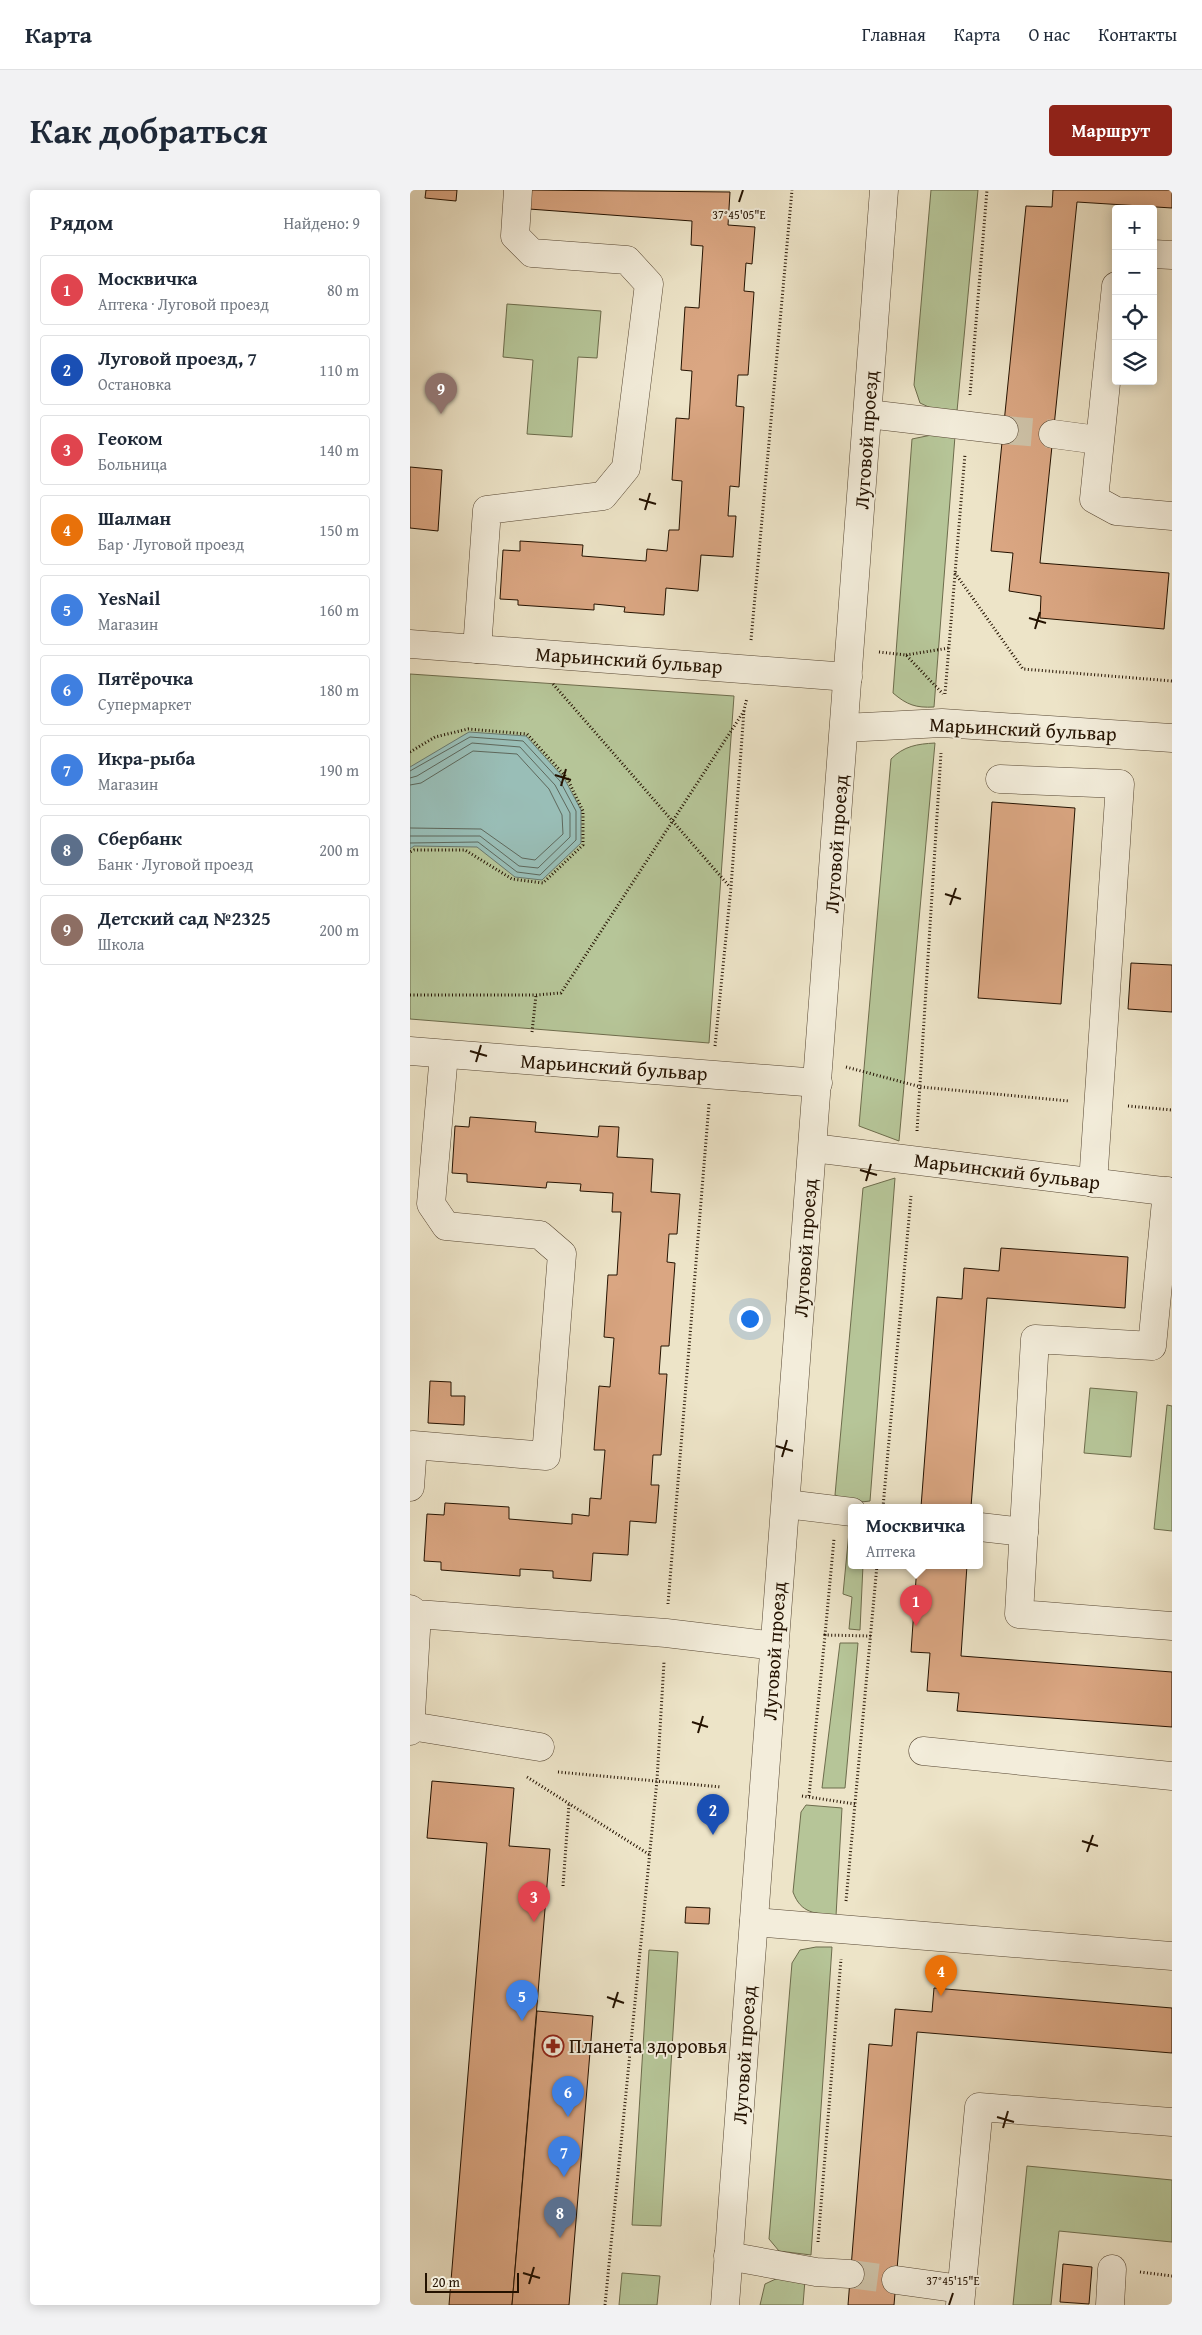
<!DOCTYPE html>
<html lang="ru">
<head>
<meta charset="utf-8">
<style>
	:root { --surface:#fff; --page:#f2f2f3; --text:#1f2937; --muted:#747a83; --line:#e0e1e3; --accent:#8f2418 }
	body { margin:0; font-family:"Gentium Book Plus",serif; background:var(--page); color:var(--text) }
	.controls { position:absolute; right:15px; top:15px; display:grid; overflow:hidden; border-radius:5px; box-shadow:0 2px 12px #0003 }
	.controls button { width:45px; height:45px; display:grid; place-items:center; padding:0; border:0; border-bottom:1px solid var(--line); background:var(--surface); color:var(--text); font:25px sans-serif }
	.scale { position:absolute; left:15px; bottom:12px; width:94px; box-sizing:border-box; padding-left:5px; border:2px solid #241200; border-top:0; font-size:14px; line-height:18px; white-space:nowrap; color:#241200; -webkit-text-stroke:4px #f3eddb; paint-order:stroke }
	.you { position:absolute; left:339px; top:1128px; width:18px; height:18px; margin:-12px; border:4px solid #fff; border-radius:50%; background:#1a73e8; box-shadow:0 0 0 8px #1a73e833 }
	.badge { display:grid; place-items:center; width:32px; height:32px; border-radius:50%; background:var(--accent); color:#fff; font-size:16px; font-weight:700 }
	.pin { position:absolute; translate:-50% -41px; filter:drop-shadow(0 1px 2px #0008) }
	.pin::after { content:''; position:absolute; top:26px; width:18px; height:15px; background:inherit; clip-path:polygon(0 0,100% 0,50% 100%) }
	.popup { position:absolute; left:438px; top:1314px; width:135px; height:65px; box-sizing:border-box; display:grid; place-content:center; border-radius:5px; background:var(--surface); filter:drop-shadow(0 1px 4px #0005); font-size:16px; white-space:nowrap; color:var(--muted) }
	.popup b { font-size:19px; color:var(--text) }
	.popup::after { content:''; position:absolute; left:50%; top:100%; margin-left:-10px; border:10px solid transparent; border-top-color:var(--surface) }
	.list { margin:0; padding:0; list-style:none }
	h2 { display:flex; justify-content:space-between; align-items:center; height:65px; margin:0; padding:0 20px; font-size:21px }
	h2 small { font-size:16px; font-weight:400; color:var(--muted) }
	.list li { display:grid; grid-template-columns:32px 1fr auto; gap:15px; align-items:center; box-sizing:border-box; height:70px; margin:0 10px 10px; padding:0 10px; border:1px solid var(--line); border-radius:5px }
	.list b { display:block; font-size:19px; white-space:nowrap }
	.list p { margin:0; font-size:16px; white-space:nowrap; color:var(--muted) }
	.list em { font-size:16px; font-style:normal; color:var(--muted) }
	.icon { flex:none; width:28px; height:28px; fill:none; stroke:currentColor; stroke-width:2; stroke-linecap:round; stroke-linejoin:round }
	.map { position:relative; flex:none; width:762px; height:2115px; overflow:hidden; border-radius:5px }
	header { display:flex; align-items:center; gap:30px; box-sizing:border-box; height:70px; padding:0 25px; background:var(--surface); border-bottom:1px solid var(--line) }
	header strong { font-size:24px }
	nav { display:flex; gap:28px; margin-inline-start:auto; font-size:18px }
	.intro { display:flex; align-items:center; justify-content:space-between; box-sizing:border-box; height:120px; padding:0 30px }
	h1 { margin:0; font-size:35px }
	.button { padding:12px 22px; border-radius:5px; background:var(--accent); color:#fff; font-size:18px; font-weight:700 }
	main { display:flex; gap:30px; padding:0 30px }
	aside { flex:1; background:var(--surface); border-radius:5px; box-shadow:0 2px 12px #0003 }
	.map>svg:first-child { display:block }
	.green { fill:#b6c598; stroke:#6d6c4c }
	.water { fill:#99beb7; stroke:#6a796e }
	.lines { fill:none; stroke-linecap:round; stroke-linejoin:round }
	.shore { stroke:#5e685c; stroke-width:1 }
	.building { fill:#daa682; stroke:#241200 }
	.minor-tunnel { stroke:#cfc4aa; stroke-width:28; stroke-dasharray:28 14; stroke-linecap:butt }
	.minor-casing { stroke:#564632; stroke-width:29 }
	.path { stroke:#241200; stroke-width:3; stroke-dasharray:1 2.5; stroke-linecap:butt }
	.minor { stroke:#f3eddb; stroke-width:28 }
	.ticks { fill:none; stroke:#241200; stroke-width:2 }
	.labels { text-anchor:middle; stroke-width:4; stroke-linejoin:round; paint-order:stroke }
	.street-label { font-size:20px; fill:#241200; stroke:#f3eddb }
	.poi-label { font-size:20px; fill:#241200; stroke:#f3eddb; text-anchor:start }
	.ticks-label { font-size:12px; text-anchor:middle; fill:#241200; stroke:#f3eddb; stroke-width:4; stroke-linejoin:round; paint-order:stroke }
</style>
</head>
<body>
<header>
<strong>Карта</strong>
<nav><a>Главная</a><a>Карта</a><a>О нас</a><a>Контакты</a></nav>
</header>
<div class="intro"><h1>Как добраться</h1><a class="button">Маршрут</a></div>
<main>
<aside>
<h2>Рядом<small>Найдено: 9</small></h2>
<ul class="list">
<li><span class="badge" style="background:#e0444e">1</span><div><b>Москвичка</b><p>Аптека · Луговой проезд</p></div><em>80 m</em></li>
<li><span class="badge" style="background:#1a4fb4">2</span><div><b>Луговой проезд, 7</b><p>Остановка</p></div><em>110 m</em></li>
<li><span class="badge" style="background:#e0444e">3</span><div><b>Геоком</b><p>Больница</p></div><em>140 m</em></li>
<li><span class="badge" style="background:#e8710a">4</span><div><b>Шалман</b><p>Бар · Луговой проезд</p></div><em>150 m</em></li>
<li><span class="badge" style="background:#3f7fe0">5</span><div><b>YesNail</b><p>Магазин</p></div><em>160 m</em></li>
<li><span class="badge" style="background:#3f7fe0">6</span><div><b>Пятёрочка</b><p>Супермаркет</p></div><em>180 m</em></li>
<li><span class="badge" style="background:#3f7fe0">7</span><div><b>Икра-рыба</b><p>Магазин</p></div><em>190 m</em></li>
<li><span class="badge" style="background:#5c6f8a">8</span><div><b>Сбербанк</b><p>Банк · Луговой проезд</p></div><em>200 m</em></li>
<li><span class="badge" style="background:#8d6e63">9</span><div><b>Детский сад №2325</b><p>Школа</p></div><em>200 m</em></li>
</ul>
</aside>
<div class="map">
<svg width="762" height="2115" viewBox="0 0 762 2115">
	<rect width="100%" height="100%" fill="#ede4c8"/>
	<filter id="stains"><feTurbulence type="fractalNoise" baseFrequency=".004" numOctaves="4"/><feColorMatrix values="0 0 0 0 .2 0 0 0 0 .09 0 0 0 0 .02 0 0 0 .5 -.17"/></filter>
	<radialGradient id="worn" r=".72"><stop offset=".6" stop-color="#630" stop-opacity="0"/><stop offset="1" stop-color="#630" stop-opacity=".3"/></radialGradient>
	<g class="green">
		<polygon points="521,0 568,0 547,221 523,219 510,213 504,195"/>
		<polygon points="97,114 191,121 187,168 168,167 162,247 117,244 123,170 93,167"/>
		<path d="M531,243L545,246L524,517C506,518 497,515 483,503L502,249Z"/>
		<polygon points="0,484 324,506 299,853 0,829"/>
		<path d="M525,553L489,951L449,936L481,569C494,556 507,554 525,553Z"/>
		<path d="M485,988L460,1311C446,1313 437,1312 425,1305L453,998Z"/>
		<polygon points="680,1198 727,1202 721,1267 674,1263"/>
		<polygon points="757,1215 762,1216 762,1341 744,1339"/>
		<polygon points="439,1342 442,1343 442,1375 453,1375 450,1440 439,1439 442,1407 433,1404"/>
		<polygon points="430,1453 448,1453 435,1598 412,1598"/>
		<path d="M396,1615L432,1618L426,1726C405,1723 391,1724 383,1702L391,1622Z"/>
		<polygon points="406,1757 422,1757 401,2065 369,2061 359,2049 382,1773 390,1760"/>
		<polygon points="239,1760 268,1762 251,2036 222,2035"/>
		<polygon points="617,1976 762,1990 762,2052 649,2041 641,2115 603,2115"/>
		<polygon points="212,2083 250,2086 247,2115 209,2115"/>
		<polygon points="370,2087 395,2090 393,2115 350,2115 355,2094"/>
	</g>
	<polygon class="water" points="59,542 116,546 154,588 171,620 171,653 132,690 105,687 67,657 4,656 0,659 0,577"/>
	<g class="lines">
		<g class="shore">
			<polyline points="0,581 60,547 113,551 150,591 166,621 166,650 130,685 107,682 68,652 0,653"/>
			<polyline points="0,588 7,586 62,553 110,557 145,595 160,623 160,647 128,678 109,676 70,646 0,646"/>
			<polyline points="0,595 11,593 63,561 107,564 139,599 152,625 153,644 125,670 112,668 71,639 0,638"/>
		</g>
	</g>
	<g class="building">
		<polygon points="16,0 47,0 46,11 15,8"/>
		<polygon points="121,0 320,2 318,35 345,37 342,74 336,73 334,101 344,102 338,185 328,185 326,216 334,217 329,297 320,296 318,326 326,326 323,367 291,365 288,401 256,398 254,425 214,422 215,417 184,414 184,420 108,415 108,410 90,409 93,360 110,361 110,351 173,355 172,366 236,371 237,359 257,361 259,340 269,340 272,291 262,290 266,228 279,229 282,181 271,180 275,117 289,118 293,56 281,55 282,31 119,19"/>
		<polygon points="643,0 762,0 762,18 667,12 630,373 759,383 754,439 630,428 631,406 599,401 603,363 581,361 616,16 642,17"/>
		<polygon points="0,277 32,280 28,341 0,338"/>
		<polygon points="582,612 665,618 651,814 568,808"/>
		<polygon points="721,773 762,775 762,822 718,819"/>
		<polygon points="60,927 126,932 125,942 188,947 189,936 209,937 207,967 243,969 241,1002 270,1004 267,1044 259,1044 257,1072 265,1073 259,1156 251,1156 249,1184 257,1184 251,1265 243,1265 241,1295 249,1295 246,1333 220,1331 218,1365 183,1363 181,1391 143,1388 143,1381 110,1379 110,1386 31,1380 31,1372 14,1371 17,1324 34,1325 35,1313 99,1317 99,1329 162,1334 162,1324 179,1326 180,1308 191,1309 195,1260 184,1260 189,1196 200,1197 204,1148 194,1147 198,1085 207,1085 211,1022 202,1022 203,1003 170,1001 171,994 137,992 136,998 57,992 57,984 42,983 45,936 59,937"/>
		<polygon points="591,1058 718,1067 715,1118 577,1108 561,1317 511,1317 527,1107 552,1109 554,1078 589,1081"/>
		<polygon points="20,1191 41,1192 41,1206 55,1206 54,1235 18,1233"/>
		<polygon points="507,1375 557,1375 551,1466 762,1482 762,1537 547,1521 549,1503 517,1501 520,1463 501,1462"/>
		<polygon points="22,1591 104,1598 99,1656 140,1659 102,2115 39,2115 77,1653 17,1648"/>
		<polygon points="276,1717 300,1718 299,1734 275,1733"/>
		<polygon points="524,1798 762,1818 762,1863 507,1842 484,2115 438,2115 459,1854 482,1856 485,1819 522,1822"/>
		<polygon points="127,1821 183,1826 159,2115 102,2115"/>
		<polygon points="653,2074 682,2077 679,2114 650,2112"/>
	</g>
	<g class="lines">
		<g class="minor-tunnel">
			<polyline points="594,240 643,244"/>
			<polyline points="440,2084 486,2090"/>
		</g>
		<g class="minor-casing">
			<g id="minor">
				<polyline points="743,64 762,65"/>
				<polyline points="706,96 684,309 706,321 762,326"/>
				<polyline points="458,224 594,240"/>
				<polyline points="643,244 688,250"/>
				<polyline points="0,454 438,487"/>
				<polyline points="67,459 77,320 193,306 216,278 239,94 217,70 122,63 105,46 108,0"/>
				<polyline points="434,538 532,533 762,548"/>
				<polyline points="590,589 710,594 683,993"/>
				<polyline points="0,861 408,893"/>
				<polyline points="403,958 762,1002"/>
				<polyline points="757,1001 742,1156 625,1149 609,1424 762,1436"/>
				<polyline points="0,1297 3,1255 136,1266 152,1064 130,1045 36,1036 21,1014 34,864"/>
				<polyline points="376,1314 442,1322"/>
				<polyline points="570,1337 614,1342"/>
				<polyline points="0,1419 7,1424 256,1443 365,1456"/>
				<polyline points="1,1536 130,1557"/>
				<polyline points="0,1541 7,1424"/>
				<polyline points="513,1561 762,1586"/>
				<polyline points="344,1732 762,1766"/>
				<polyline points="318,2066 406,2082 440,2084"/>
				<polyline points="486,2090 551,2099"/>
				<polyline points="315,2115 474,0"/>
				<polyline points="550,2115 569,1917 762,1932"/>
				<polyline points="700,2115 702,2079"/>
			</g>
		</g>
		<g class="path">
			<polyline points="560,205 577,0"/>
			<polyline points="545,383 613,479 762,491"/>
			<polyline points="341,450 382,0"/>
			<polyline points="469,462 496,465 533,504"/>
			<polyline points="496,465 539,458"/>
			<polyline points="143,494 320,697"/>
			<polyline points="535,504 555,264"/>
			<polyline points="0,562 25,547 58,539 117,544 157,588 173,621 173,655 133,693 102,689 55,660 4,660 0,662"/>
			<polyline points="0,805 126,805 151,803 334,521"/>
			<polyline points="122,842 126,805"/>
			<polyline points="305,856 321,697 334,520 337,508"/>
			<polyline points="436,877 511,897 659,911"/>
			<polyline points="718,916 762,920"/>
			<polyline points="507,941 531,563"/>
			<polyline points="473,1317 501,1006"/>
			<polyline points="258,1414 299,914"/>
			<polyline points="415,1445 424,1349"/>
			<polyline points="148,1582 311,1597"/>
			<polyline points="117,1587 240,1665"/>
			<polyline points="392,1606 445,1614"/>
			<polyline points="399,1606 415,1445 461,1446"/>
			<polyline points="153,1696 159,1614"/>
			<polyline points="436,1711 467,1375"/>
			<polyline points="408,2052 431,1769"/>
			<polyline points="730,2082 762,2086"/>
			<polyline points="195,2115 247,1590 254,1472"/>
		</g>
		<use href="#minor" class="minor"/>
	</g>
	<path class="ticks" d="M329,12L333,0M229,309L246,314M235,320L240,303M619,428L636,433M625,439L630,422M145,585L161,590M151,596L156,579M535,704L551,709M540,715L546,698M60,861L77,866M66,872L71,855M450,980L467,985M456,991L461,974M366,1256L383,1261M372,1267L377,1250M282,1532L298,1537M288,1543L293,1526M672,1651L688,1656M677,1662L683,1645M197,1807L214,1813M203,1818L208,1802M587,1927L604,1932M593,1938L598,1921M113,2083L130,2088M119,2094L124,2077M539,2115L543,2103"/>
	<defs>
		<g id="pharmacy-ring" transform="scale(1.125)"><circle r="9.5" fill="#f3eddb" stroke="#8f2418" stroke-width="1.5"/><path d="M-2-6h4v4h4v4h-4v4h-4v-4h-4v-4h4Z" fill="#8f2418"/></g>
	</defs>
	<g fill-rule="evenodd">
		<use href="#pharmacy-ring" x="143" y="1856"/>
	</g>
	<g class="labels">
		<g class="street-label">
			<text transform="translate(456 250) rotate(-86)" y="7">Луговой проезд</text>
			<text transform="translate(219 470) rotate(4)" y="7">Марьинский бульвар</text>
			<text transform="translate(613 539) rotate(3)" y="7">Марьинский бульвар</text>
			<text transform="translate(426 654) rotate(-86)" y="7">Луговой проезд</text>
			<text transform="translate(204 877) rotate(4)" y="7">Марьинский бульвар</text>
			<text transform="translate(597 981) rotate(7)" y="7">Марьинский бульвар</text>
			<text transform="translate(395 1058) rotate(-86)" y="7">Луговой проезд</text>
			<text transform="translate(364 1461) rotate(-86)" y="7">Луговой проезд</text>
			<text transform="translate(334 1865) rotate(-86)" y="7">Луговой проезд</text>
		</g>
		<g class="poi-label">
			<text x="159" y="1863">Планета здоровья</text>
		</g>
	</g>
	<g class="ticks-label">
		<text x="329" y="29">37°45'05"E</text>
		<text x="543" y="2095">37°45'15"E</text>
	</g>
	<rect width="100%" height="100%" filter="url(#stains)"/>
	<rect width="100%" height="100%" fill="url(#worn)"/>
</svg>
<div class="controls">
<button>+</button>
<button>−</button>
<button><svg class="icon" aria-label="locate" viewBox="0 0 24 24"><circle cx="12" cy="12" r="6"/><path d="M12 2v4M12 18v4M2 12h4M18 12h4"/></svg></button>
<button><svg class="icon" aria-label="layers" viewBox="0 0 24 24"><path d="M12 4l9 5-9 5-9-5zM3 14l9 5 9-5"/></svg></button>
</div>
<div class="scale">20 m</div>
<div class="you"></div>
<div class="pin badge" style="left:506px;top:1436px;background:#e0444e">1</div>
<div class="popup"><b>Москвичка</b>Аптека</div>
<div class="pin badge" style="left:303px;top:1645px;background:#1a4fb4">2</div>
<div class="pin badge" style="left:124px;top:1732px;background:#e0444e">3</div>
<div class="pin badge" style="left:531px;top:1806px;background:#e8710a">4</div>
<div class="pin badge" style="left:112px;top:1831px;background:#3f7fe0">5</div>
<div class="pin badge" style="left:158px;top:1927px;background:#3f7fe0">6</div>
<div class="pin badge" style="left:154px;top:1987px;background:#3f7fe0">7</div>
<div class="pin badge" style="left:150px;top:2048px;background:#5c6f8a">8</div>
<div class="pin badge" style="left:31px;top:224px;background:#8d6e63">9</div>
</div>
</main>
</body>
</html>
